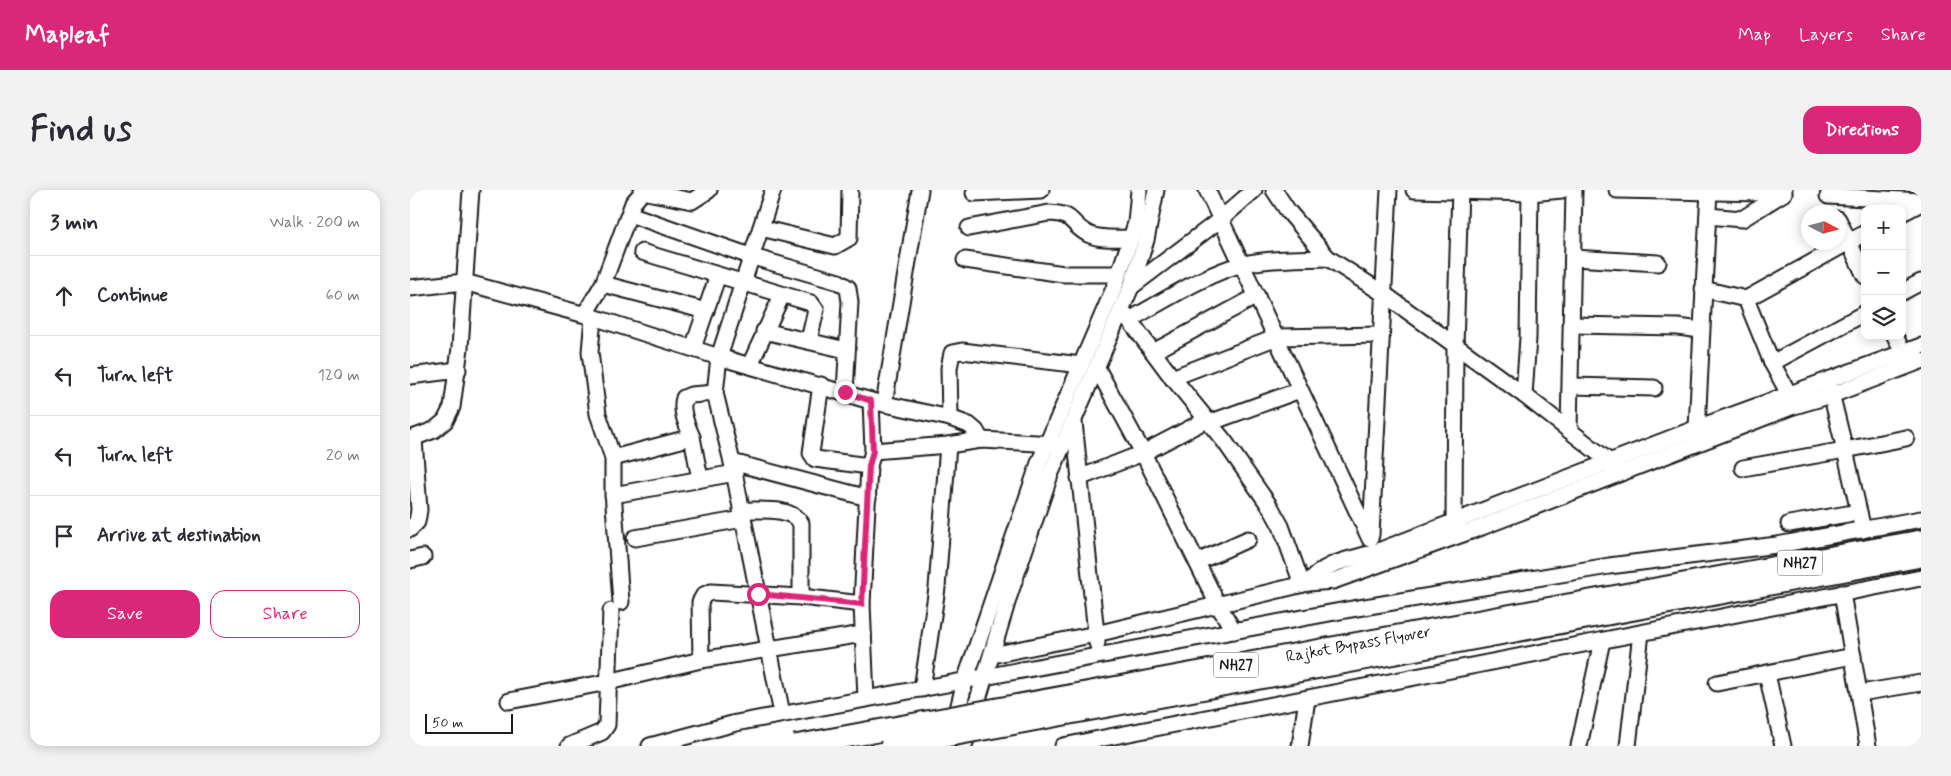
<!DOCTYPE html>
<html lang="en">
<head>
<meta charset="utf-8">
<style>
	:root { --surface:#fff; --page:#f2f2f3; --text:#2b2b33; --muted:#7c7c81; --line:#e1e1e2; --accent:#db2777 }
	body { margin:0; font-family:Mynerve,sans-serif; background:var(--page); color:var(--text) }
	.controls { position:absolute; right:15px; top:15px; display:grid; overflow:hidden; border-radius:10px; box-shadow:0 2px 12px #0003 }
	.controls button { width:45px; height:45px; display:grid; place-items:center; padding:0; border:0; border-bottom:1px solid var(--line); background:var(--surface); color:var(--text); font:25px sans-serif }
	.compass { position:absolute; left:1391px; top:15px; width:45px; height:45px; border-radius:50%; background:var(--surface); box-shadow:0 2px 12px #0003; rotate:96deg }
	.scale { position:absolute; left:15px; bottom:12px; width:88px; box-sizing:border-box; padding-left:5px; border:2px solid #1c1c1c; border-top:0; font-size:14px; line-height:18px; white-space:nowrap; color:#1c1c1c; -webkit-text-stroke:4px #fff; paint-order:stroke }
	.stop { position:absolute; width:15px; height:15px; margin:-11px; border:4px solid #db2777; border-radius:50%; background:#fff }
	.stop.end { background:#db2777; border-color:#fff; box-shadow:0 1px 5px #0008 }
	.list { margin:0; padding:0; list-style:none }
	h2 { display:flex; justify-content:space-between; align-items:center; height:65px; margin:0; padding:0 20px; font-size:21px }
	h2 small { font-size:16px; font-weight:400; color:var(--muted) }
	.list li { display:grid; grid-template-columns:32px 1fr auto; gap:15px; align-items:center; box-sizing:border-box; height:80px; padding:0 20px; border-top:1px solid var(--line) }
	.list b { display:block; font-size:19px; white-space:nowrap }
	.list em { font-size:16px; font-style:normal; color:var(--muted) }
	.actions { display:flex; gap:10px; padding:15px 20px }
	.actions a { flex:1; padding:11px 0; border:1px solid var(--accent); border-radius:15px; text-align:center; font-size:18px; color:var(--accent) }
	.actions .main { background:var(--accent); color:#fff }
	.icon { flex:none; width:28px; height:28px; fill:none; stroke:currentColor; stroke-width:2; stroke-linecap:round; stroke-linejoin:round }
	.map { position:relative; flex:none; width:1511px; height:556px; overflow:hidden; border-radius:15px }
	header { display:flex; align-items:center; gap:30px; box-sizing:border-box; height:70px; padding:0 25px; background:var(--accent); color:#fff }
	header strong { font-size:24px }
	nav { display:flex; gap:28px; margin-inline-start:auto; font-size:18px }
	.intro { display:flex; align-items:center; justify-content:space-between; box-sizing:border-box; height:120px; padding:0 30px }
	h1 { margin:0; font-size:35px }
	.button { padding:12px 22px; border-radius:15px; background:var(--accent); color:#fff; font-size:18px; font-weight:700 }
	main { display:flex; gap:30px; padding:0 30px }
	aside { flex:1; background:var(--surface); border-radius:15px; box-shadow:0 2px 12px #0003 }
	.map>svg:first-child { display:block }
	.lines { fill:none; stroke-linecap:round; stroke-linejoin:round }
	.minor-casing { stroke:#1c1c1c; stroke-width:19 }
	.highway-casing { stroke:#1c1c1c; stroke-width:25 }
	.minor { stroke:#fff; stroke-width:15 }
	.highway { stroke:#fff; stroke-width:21 }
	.highway-bridge-casing { stroke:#1c1c1c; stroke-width:25; stroke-linecap:butt }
	.highway-bridge { stroke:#fff; stroke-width:21 }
	.route { stroke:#db2777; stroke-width:6 }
	.labels { text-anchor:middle; stroke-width:4; stroke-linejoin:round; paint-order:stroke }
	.shield { fill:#fff; stroke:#606060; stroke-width:1 }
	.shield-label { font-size:15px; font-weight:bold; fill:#1c1c1c }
	.street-label { font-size:16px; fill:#1c1c1c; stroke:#fff }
</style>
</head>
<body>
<header>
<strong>Mapleaf</strong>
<nav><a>Map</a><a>Layers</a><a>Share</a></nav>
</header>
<div class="intro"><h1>Find us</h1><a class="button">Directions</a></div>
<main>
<aside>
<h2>3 min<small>Walk · 200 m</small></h2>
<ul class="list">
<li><svg class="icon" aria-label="ahead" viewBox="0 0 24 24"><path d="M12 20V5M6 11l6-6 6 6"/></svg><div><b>Continue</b></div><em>60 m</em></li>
<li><svg class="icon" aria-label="left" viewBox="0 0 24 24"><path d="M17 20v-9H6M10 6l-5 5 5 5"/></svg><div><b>Turn left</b></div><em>120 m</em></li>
<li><svg class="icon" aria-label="left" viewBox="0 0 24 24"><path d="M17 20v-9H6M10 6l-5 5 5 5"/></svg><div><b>Turn left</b></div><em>20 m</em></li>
<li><svg class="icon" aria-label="arrive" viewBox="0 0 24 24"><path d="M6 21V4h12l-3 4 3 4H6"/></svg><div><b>Arrive at destination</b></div></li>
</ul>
<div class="actions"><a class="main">Save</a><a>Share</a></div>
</aside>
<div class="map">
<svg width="1511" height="556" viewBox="0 0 1511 556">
	<rect width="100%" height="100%" fill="#fff"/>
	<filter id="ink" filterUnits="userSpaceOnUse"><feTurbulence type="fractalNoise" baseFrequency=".02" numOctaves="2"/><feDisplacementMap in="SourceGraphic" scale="10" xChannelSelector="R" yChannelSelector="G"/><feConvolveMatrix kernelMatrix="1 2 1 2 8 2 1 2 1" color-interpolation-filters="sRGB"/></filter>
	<g filter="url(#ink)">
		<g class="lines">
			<g class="minor-casing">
				<g id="minor">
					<polyline points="363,0 309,167 305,203 322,272 458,308"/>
					<polyline points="797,0 960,349"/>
					<polyline points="864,0 878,21 918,68 974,104 1114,205"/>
					<polyline points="1004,0 1120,3 1152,0"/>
					<polyline points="1120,0 1118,148 1114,205 1205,276"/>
					<polyline points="1207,0 1353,3 1374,0"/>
					<polyline points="232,1 282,11 299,0"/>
					<polyline points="564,3 631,0"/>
					<polyline points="1418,6 1511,11"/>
					<polyline points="1492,23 1511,13"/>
					<polyline points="1298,26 1332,29 1374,3"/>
					<polyline points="228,27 343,67 429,92 438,98 440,112 435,202"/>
					<polyline points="1428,29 1455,86"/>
					<polyline points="351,38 425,56 439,48 440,0"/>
					<path d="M559,38L639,23C666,24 659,34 678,44C690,50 708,48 721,48"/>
					<polyline points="232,62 401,113 406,120 399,150"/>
					<polyline points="1163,68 1248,73"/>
					<polyline points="555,70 654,84 709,84"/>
					<polyline points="193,94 296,121"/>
					<polyline points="721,97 811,29 844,0"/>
					<polyline points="0,98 54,92 183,127 309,167 461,211 540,228 559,235 566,241 571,250"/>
					<polyline points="1293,99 1336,109"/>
					<polyline points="1492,102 1511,92"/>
					<polyline points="712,120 758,182 815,252 861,318 871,336 892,394"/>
					<polyline points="175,124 193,94 223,13 234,0"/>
					<polyline points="183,127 180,162 188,224 203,268 282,247 290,289"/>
					<path d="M719,130C752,112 798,82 834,74C861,68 890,69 918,68"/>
					<polyline points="1162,135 1268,137 1291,140"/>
					<polyline points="354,141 436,160"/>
					<polyline points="1485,146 1498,172"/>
					<polyline points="283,158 308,85"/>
					<polyline points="743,162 847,106"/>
					<polyline points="1362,173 1455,123"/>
					<polyline points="340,175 372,105"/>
					<polyline points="687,178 732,261 808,415 824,441"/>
					<polyline points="0,186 48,180"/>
					<polyline points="762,188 867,147 971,145"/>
					<polyline points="411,195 401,263 405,269 459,276"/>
					<polyline points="1419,195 1435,260 1496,248"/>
					<polyline points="1161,196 1244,198"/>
					<polyline points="1379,204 1362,173 1336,109 1455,43"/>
					<polyline points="474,214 510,0"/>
					<polyline points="540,228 539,178 542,163 552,161 671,175"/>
					<polyline points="664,232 687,453"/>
					<polyline points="799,233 890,200"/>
					<polyline points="1159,240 1164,0"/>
					<polyline points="1289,245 1287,238 1299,0"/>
					<path d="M282,247C277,235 270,221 274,208L281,205L305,203"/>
					<polyline points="0,249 24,240 35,231 42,217 50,158 61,0"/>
					<polyline points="463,261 538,255 571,250 644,254"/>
					<polyline points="203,268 203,301 211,412"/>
					<polyline points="322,272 372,524"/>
					<polyline points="1333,278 1435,260 1453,340"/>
					<polyline points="669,288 733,263 796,230"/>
					<polyline points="203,305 325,283"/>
					<path d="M331,320C351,321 379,316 391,333V407"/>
					<polyline points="1379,334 1449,322"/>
					<polyline points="0,339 7,332 9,320 4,249"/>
					<polyline points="1046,341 1044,331 1045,156 1050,0"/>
					<polyline points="961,345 979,0"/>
					<polyline points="225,348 333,329"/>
					<polyline points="0,370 13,367"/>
					<polyline points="787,372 838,349"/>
					<path d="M898,393C915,372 938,370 963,363L1287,238L1511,156"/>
					<polyline points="1432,403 1458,556"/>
					<polyline points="582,465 686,444 898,393 923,391 1072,337 1381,217 1422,205 1511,171"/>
					<polyline points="291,470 290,412 294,405 301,402 391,407 452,414"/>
					<polyline points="1357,484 1373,556"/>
					<polyline points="1307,493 1443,466"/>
					<polyline points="512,499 527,398 538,255"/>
					<polyline points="1450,503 1511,493"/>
					<polyline points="456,509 452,414 459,276 463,261 461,211"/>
					<polyline points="99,511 198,492 291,470 453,444"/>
					<polyline points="544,535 555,491 629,273 705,96 726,33 729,0"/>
					<polyline points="159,556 192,542 197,535 201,421"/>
					<polyline points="240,556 326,533 936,420 1199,376 1367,355 1511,329"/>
					<polyline points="554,556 599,406 640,285 721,97 736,50 746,0"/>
					<polyline points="653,556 1511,388"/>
					<polyline points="890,556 897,509"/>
					<polyline points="1169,556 1192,451"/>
					<polyline points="1218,556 1231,443"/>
				</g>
			</g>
			<g class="highway-casing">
				<g id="highway">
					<polyline points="1268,395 1511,351"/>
					<polyline points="1273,410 1511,366"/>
				</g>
			</g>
			<use href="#minor" class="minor"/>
			<use href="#highway" class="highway"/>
			<g class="highway-bridge-casing">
				<g id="highway-bridge">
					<polyline points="385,556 1268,395"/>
					<polyline points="481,556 1273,410"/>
				</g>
			</g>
			<use href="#highway-bridge" class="highway-bridge"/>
		</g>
	</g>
	<g class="lines" filter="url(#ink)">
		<polyline class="route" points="348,404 452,414 459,276 463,261 461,211 435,202"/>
	</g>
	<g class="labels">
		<g class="shield">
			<rect x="1367.5" y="360.5" width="45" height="25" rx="4"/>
			<rect x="803.5" y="462.5" width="45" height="25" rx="4"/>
		</g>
		<g class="shield-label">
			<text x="1390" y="378">NH27</text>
			<text x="826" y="480">NH27</text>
		</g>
		<g class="street-label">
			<text transform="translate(948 453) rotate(-10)" y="6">Rajkot Bypass Flyover</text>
		</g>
	</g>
</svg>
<div class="controls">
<button>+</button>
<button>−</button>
<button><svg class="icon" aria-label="layers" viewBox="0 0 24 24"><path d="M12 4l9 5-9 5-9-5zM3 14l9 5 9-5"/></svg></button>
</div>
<svg class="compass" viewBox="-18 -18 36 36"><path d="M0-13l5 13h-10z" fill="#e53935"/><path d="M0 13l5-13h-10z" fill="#7c7c81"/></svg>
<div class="scale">50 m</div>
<div class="stop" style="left:348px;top:404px"></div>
<div class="stop end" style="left:435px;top:202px"></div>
</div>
</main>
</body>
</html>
